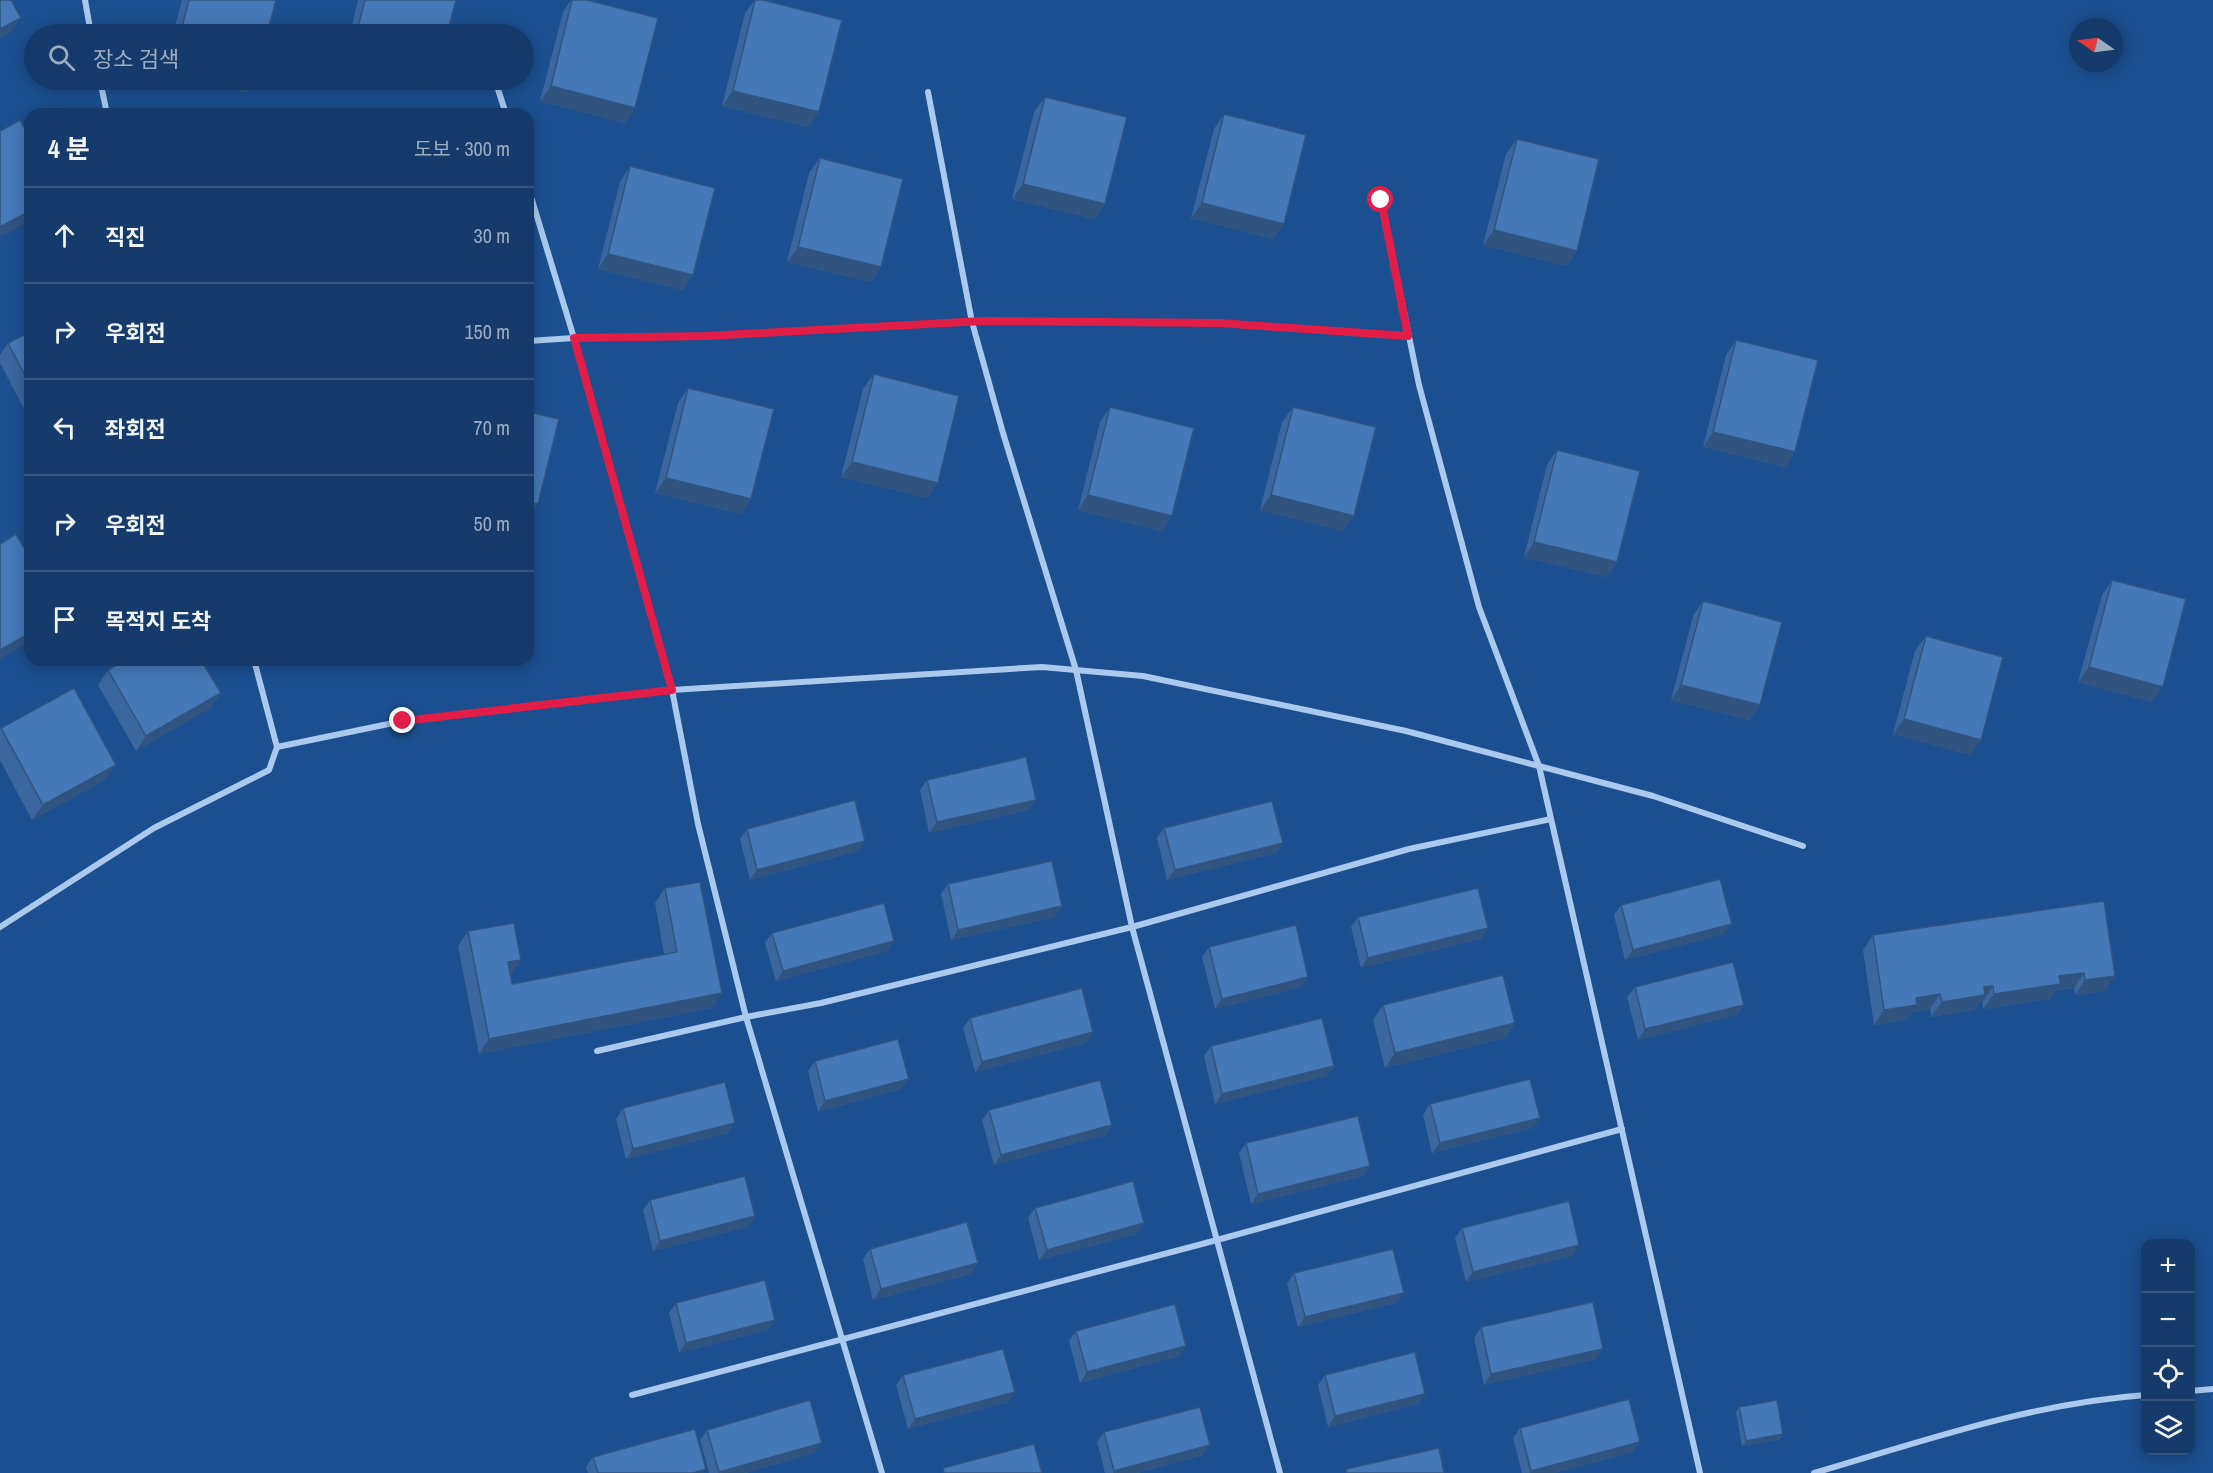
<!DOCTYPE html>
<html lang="ko">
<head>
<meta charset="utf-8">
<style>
	:root { --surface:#143b6b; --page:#214673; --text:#f1f3f6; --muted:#9dadc1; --line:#33557e }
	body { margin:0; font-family:"Archivo Narrow","Noto Sans KR",sans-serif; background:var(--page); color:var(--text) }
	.controls { position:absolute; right:18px; bottom:18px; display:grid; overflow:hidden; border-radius:12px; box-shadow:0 3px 15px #0003 }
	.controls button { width:54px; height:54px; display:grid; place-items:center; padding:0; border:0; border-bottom:2px solid var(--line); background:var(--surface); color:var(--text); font:30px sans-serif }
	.compass { position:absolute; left:2069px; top:18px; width:54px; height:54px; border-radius:50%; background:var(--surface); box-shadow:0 3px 15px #0003; rotate:284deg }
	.stop { position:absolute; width:18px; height:18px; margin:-14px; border:4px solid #e11d48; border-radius:50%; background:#fff }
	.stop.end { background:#e11d48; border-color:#fff; box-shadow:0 2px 6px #0008 }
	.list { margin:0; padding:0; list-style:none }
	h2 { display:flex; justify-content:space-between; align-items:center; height:78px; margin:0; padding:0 24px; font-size:26px }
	h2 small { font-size:20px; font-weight:400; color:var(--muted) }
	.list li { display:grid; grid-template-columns:39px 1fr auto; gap:18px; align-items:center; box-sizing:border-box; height:96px; padding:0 24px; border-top:2px solid var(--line) }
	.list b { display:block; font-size:22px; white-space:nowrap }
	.list em { font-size:20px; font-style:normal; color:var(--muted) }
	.icon { flex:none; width:33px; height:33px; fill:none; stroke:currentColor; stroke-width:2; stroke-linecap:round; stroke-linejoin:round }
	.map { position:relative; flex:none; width:2213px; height:1473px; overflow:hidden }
	.search { position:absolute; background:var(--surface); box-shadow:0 3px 15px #0003; left:24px; top:24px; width:510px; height:66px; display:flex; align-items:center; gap:15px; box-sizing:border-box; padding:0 21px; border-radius:33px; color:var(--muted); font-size:22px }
	.panel { position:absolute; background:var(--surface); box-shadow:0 3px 15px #0003; left:24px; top:108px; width:510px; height:558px; border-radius:18px }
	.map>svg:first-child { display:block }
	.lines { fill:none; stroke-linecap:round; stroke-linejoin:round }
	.street { stroke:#a9c9ee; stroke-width:6 }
	.wall { fill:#3a679d }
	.shaded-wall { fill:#305480 }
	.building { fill:#4478b7; stroke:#305480; stroke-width:1.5 }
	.route { stroke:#e11d48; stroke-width:8 }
</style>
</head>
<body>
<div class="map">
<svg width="2213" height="1473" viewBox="0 0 2213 1473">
	<rect width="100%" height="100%" fill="#1b4f8f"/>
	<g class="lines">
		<g class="street">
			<polyline points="85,0 91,34"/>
			<polyline points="100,80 107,114"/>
			<polyline points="495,80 506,114"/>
			<polyline points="928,92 972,322 1003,433 1076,670 1132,927 1280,1473"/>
			<polyline points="528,187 574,338 672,690 698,824 746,1017 882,1473"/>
			<polyline points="1381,200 1419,385 1479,607 1539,766 1700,1473"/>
			<polyline points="528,341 574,338 706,336 983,321 1219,323 1408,336"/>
			<polyline points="277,747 403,721 672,690 1042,667 1143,676 1406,731 1653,796 1803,846"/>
			<polyline points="0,927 154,828 269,770 277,747 254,660"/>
			<polyline points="597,1051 746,1017 821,1003 1132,927 1409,849 1551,819"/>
			<polyline points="2190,1391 2213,1389"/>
			<polyline points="632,1395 1217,1240 1622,1129"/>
			<path d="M1814,1473C1923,1441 2032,1403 2146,1395"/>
		</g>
	</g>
	<g class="wall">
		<polygon points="182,0 276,0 267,34 173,34"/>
		<polygon points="358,0 456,0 447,34 350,34"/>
		<polygon points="571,0 587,0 635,108 625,123 540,101 563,12"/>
		<polygon points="755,0 763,0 808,127 722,106 745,13"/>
		<polygon points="1045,97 1094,219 1012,199 1034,112"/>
		<polygon points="1224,114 1273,239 1191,218 1214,129"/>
		<polygon points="1517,139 1577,251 1566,266 1483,245 1506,154"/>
		<polygon points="820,158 871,282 787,262 809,173"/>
		<polygon points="630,166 683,290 598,269 620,182"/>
		<polygon points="30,332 30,420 0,363 0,355 8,343"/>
		<polygon points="1736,340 1795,452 1785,467 1703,447 1726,355"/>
		<polygon points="874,374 927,498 841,477 863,389"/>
		<polygon points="688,388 741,514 655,493 678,403"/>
		<polygon points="1110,407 1172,516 1161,531 1078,510 1100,422"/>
		<polygon points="1293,407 1343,531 1260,510 1282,422"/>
		<polygon points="1557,450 1617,562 1606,577 1524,557 1547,465"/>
		<polygon points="2112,580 2152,702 2078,682 2102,595"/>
		<polygon points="1703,601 1760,705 1749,720 1671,700 1693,616"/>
		<polygon points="1926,636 1971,755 1893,734 1915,651"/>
		<polygon points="108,670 221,693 210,708 136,751 98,685"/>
		<polygon points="1,728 105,780 32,820 0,760 0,729"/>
		<polygon points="927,780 1029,810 929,833 920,790"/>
		<polygon points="1164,828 1283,843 1276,853 1167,880 1157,838"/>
		<polygon points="747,829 865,841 858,851 750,880 740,839"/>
		<polygon points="948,884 1055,917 951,940 941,894"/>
		<polygon points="665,888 722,993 711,1008 479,1054 458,946 468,931 510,975 512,984 664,954 655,903"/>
		<polygon points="2104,901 2104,991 2075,995 2074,988 2056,990 2050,999 1983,1009 1983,1001 1980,1002 1974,1010 1931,1017 1930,1009 1912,1012 1906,1020 1874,1025 1863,950 1873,935"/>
		<polygon points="1621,905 1724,934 1625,960 1614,915"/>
		<polygon points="1358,917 1481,939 1361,968 1351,927"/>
		<polygon points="772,933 894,941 887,951 776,981 765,943"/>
		<polygon points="1209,947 1308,977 1301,987 1215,1009 1202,957"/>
		<polygon points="1635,987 1744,1005 1736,1015 1638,1040 1627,997"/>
		<polygon points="1383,1005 1515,1023 1505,1038 1385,1068 1373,1020"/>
		<polygon points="970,1018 1093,1032 1086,1043 975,1072 963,1028"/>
		<polygon points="1211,1046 1334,1066 1327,1076 1215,1104 1204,1056"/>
		<polygon points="815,1061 901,1089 818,1112 808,1071"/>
		<polygon points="1430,1104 1533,1128 1432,1153 1423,1115"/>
		<polygon points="623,1108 728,1133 626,1159 616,1119"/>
		<polygon points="989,1110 1112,1125 1105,1135 994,1165 982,1120"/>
		<polygon points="1246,1143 1370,1166 1363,1176 1251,1204 1239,1153"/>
		<polygon points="650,1200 755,1216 747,1227 653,1251 643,1210"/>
		<polygon points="1035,1208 1137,1234 1039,1260 1028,1218"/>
		<polygon points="1462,1228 1572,1256 1466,1282 1455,1238"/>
		<polygon points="870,1249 971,1274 873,1300 863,1259"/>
		<polygon points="1294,1273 1404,1293 1396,1303 1298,1327 1287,1284"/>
		<polygon points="676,1303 768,1330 679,1353 669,1313"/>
		<polygon points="1481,1327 1596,1359 1484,1385 1474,1338"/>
		<polygon points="1076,1331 1179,1356 1080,1383 1069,1341"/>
		<polygon points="903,1375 1008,1402 908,1429 896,1385"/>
		<polygon points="1325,1375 1425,1394 1418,1404 1328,1427 1318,1385"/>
		<polygon points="1739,1407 1780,1439 1742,1446 1736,1412"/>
		<polygon points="1520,1428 1640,1442 1633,1452 1554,1473 1522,1473 1513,1438"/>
		<polygon points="707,1430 815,1453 745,1473 709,1473 700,1440"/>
		<polygon points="1104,1432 1203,1455 1137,1473 1105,1473 1097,1442"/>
		<polygon points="593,1457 704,1473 588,1473 586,1467"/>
	</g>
	<g class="shaded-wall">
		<polygon points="21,18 10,33 0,39 0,29"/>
		<polygon points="194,80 255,80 246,93"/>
		<polygon points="381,80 434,80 426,91"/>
		<polygon points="551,86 635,108 625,123 540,101"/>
		<polygon points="733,91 819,112 808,127 722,106"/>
		<polygon points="1023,184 1105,204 1094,219 1012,199"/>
		<polygon points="1202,203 1284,224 1273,239 1191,218"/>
		<polygon points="30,211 30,221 0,237 0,227"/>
		<polygon points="1494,230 1577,251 1566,266 1483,245"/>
		<polygon points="798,247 881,267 871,282 787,262"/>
		<polygon points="608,254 693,275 683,290 598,269"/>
		<polygon points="1713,432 1795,452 1785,467 1703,447"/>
		<polygon points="852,462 938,483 927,498 841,477"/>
		<polygon points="666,478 751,499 741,514 655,493"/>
		<polygon points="1088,495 1172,516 1161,531 1078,510"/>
		<polygon points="1271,495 1354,516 1343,531 1260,510"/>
		<polygon points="528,502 538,504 528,518"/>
		<polygon points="1534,542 1617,562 1606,577 1524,557"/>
		<polygon points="30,633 30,642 0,659 0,650"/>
		<polygon points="2089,667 2163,687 2152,702 2078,682"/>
		<polygon points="1681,685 1760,705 1749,720 1671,700"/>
		<polygon points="221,693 210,708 136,751 146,736"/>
		<polygon points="1904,719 1981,740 1971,755 1893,734"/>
		<polygon points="116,765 105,780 32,820 43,805"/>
		<polygon points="1036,800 1029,810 929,833 937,822"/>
		<polygon points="865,841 858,851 750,880 757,870"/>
		<polygon points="1283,843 1276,853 1167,880 1175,870"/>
		<polygon points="1062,906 1055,917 951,940 958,930"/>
		<polygon points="1732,924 1724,934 1625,960 1633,950"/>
		<polygon points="1488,928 1481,939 1361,968 1368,958"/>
		<polygon points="894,941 887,951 776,981 783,971"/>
		<polygon points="521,960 511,975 508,962"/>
		<polygon points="2084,973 2074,988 2056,990 2050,999 1983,1009 1994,994 2059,976"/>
		<polygon points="2115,976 2104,991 2075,995 2085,980"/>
		<polygon points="1308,977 1301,987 1215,1009 1222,999"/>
		<polygon points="1993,986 1983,1001 1980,1002 1974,1010 1931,1017 1942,1002 1984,987"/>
		<polygon points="722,993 711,1008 479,1054 489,1039"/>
		<polygon points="1940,994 1930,1009 1912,1012 1906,1020 1874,1025 1884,1010 1916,998"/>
		<polygon points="1744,1005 1736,1015 1638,1040 1645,1029"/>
		<polygon points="1515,1023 1505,1038 1385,1068 1395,1053"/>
		<polygon points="1093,1032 1086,1043 975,1072 982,1062"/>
		<polygon points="1334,1066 1327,1076 1215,1104 1222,1094"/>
		<polygon points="909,1079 901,1089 818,1112 825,1101"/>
		<polygon points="1540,1118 1533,1128 1432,1153 1440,1143"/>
		<polygon points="735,1123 728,1133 626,1159 633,1149"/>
		<polygon points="1112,1125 1105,1135 994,1165 1001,1155"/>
		<polygon points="1370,1166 1363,1176 1251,1204 1258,1194"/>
		<polygon points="755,1216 747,1227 653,1251 660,1241"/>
		<polygon points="1144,1223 1137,1234 1039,1260 1047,1250"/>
		<polygon points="1579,1245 1572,1256 1466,1282 1473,1272"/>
		<polygon points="978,1263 971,1274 873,1300 881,1289"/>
		<polygon points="1404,1293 1396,1303 1298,1327 1305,1317"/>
		<polygon points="775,1320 768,1330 679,1353 686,1343"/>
		<polygon points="1186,1346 1179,1356 1080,1383 1087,1372"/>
		<polygon points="1603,1349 1596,1359 1484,1385 1491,1374"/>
		<polygon points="1015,1392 1008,1402 908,1429 915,1419"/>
		<polygon points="1425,1394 1418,1404 1328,1427 1335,1416"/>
		<polygon points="1783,1434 1780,1439 1742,1446 1746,1441"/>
		<polygon points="1640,1442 1633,1452 1554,1473 1529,1473 1531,1471"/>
		<polygon points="822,1443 815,1453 745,1473 719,1473"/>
		<polygon points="1210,1445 1203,1455 1137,1473 1113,1473 1114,1471"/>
		<polygon points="706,1469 704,1473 693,1473"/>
	</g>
	<g class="building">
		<polygon points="0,0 11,0 21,18 0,29"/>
		<polygon points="189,0 276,0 267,34 180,34"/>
		<polygon points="365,0 456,0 447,34 356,34"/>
		<polygon points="572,0 587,0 658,18 635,108 551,86"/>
		<polygon points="755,0 763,0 842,20 819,112 733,91"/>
		<polygon points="1045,97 1127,117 1105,204 1023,184"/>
		<polygon points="1224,114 1306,135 1284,224 1202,203"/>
		<polygon points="20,120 30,139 30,211 0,227 0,131"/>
		<polygon points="1517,139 1599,159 1577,251 1494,230"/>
		<polygon points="820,158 903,179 881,267 798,247"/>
		<polygon points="630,166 715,188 693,275 608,254"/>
		<polygon points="30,332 30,385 8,343"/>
		<polygon points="1736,340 1818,360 1795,452 1713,432"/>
		<polygon points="874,374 959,396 938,483 852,462"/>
		<polygon points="688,388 774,409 751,499 666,478"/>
		<polygon points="1110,407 1194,428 1172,516 1088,495"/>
		<polygon points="1293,407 1376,427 1354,516 1271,495"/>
		<polygon points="528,412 559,419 538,504 528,502"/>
		<polygon points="1557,450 1640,471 1617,562 1534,542"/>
		<polygon points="16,534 30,558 30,633 0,650 0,544"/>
		<polygon points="2112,580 2186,599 2163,687 2089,667"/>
		<polygon points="1703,601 1782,622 1760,705 1681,685"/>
		<polygon points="1926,636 2003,657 1981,740 1904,719"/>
		<polygon points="124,660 201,660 221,693 146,736 108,670"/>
		<polygon points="74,688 116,765 43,805 1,728"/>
		<polygon points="1026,757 1036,800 937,822 927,780"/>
		<polygon points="855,800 865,841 757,870 747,829"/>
		<polygon points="1272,801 1283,843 1175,870 1164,828"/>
		<polygon points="1052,861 1062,906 958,930 948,884"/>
		<polygon points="1720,879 1732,924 1633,950 1621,905"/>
		<polygon points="700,882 722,993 489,1039 468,931 514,923 521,960 508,962 512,984 677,952 665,888"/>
		<polygon points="1478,888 1488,928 1368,958 1358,917"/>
		<polygon points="2104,901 2115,976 2085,980 2084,973 2059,976 2061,984 1994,994 1993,986 1984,987 1985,995 1942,1002 1940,994 1916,998 1917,1005 1884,1010 1873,935"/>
		<polygon points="884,903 894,941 783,971 772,933"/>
		<polygon points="1296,925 1308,977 1222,999 1209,947"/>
		<polygon points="1733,962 1744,1005 1645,1029 1635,987"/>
		<polygon points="1503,975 1515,1023 1395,1053 1383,1005"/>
		<polygon points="1082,988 1093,1032 982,1062 970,1018"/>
		<polygon points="1322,1018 1334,1066 1222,1094 1211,1046"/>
		<polygon points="898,1039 909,1079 825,1101 815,1061"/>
		<polygon points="1530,1079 1540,1118 1440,1143 1430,1104"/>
		<polygon points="1100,1080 1112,1125 1001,1155 989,1110"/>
		<polygon points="725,1082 735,1123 633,1149 623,1108"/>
		<polygon points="1358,1116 1370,1166 1258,1194 1246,1143"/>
		<polygon points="745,1176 755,1216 660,1241 650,1200"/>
		<polygon points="1133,1181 1144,1223 1047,1250 1035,1208"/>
		<polygon points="1569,1201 1579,1245 1473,1272 1462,1228"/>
		<polygon points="967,1222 978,1263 881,1289 870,1249"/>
		<polygon points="1393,1249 1404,1293 1305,1317 1294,1273"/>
		<polygon points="765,1280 775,1320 686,1343 676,1303"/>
		<polygon points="1593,1302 1603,1349 1491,1374 1481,1327"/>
		<polygon points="1175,1304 1186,1346 1087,1372 1076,1331"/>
		<polygon points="1003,1349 1015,1392 915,1419 903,1375"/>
		<polygon points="1415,1352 1425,1394 1335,1416 1325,1375"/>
		<polygon points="1629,1399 1640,1442 1531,1471 1520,1428"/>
		<polygon points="810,1400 822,1443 719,1472 707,1430"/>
		<polygon points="1777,1400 1783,1434 1746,1441 1739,1407"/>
		<polygon points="1200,1407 1210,1445 1114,1471 1104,1432"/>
		<polygon points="695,1429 706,1469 693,1473 598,1473 593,1457"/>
		<polygon points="1034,1444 1042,1473 944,1473 943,1468"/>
		<polygon points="1439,1448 1444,1473 1347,1473 1346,1469"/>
	</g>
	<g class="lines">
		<polyline class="route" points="403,721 672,690 574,338 706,336 983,321 1219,323 1408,336 1381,200"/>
	</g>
</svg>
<div class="controls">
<button>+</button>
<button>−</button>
<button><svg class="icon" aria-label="locate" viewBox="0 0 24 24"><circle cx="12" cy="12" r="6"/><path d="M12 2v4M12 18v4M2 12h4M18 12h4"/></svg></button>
<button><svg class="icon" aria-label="layers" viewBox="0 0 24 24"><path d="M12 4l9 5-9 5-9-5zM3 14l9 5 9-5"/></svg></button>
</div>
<svg class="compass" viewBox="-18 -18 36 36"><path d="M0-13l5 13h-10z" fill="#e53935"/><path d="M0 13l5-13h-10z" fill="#9dadc1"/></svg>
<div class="stop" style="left:1381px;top:200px"></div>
<div class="stop end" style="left:403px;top:721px"></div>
<div class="search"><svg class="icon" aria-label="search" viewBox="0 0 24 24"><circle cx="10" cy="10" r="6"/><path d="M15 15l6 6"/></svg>장소 검색</div>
<section class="panel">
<h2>4 분<small>도보 · 300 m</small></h2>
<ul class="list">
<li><svg class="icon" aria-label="ahead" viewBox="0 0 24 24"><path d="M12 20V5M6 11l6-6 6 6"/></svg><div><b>직진</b></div><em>30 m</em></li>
<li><svg class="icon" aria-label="right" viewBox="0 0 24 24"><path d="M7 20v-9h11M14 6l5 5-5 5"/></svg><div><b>우회전</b></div><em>150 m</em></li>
<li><svg class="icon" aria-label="left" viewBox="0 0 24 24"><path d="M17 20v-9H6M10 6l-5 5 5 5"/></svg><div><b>좌회전</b></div><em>70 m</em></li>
<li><svg class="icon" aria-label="right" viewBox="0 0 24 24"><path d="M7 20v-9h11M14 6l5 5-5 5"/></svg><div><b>우회전</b></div><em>50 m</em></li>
<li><svg class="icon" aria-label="arrive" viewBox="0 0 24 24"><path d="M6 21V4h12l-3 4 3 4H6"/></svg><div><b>목적지 도착</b></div></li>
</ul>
</section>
</div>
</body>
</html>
